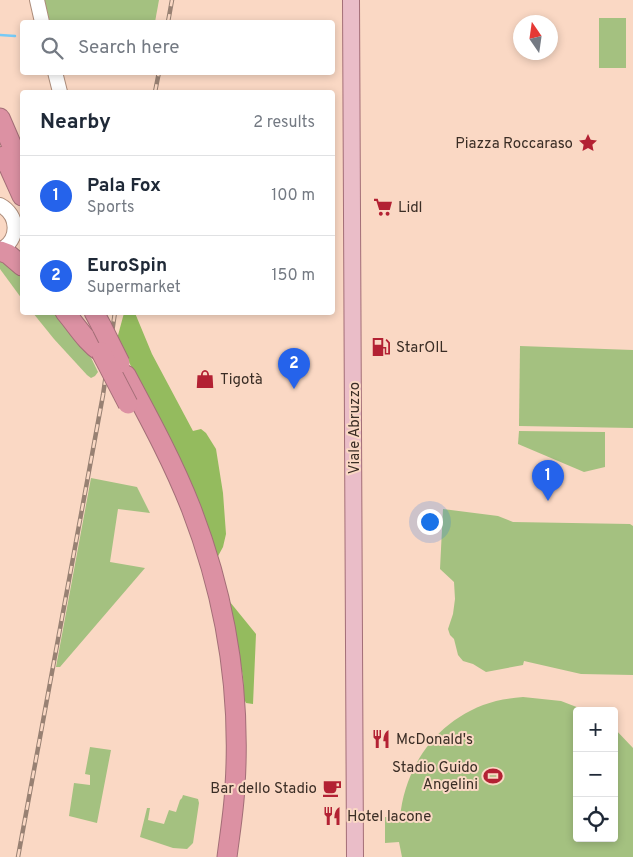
<!DOCTYPE html>
<html lang="en">
<head>
<meta charset="utf-8">
<style>
	:root { --surface:#fff; --page:#f6f6f7; --text:#1f2937; --muted:#747a83; --line:#e0e1e3; --accent:#2563eb }
	body { margin:0; font-family:Overpass,sans-serif; background:var(--page); color:var(--text) }
	.controls { position:absolute; right:15px; bottom:15px; display:grid; overflow:hidden; border-radius:5px; box-shadow:0 2px 8px #0003 }
	.controls button { width:45px; height:45px; display:grid; place-items:center; padding:0; border:0; border-bottom:1px solid var(--line); background:var(--surface); color:var(--text); font:25px sans-serif }
	.compass { position:absolute; left:513px; top:15px; width:45px; height:45px; border-radius:50%; background:var(--surface); box-shadow:0 2px 8px #0003; rotate:347deg }
	.you { position:absolute; left:429px; top:521px; width:18px; height:18px; margin:-12px; border:4px solid #fff; border-radius:50%; background:#1a73e8; box-shadow:0 0 0 8px #1a73e833 }
	.badge { display:grid; place-items:center; width:32px; height:32px; border-radius:50%; background:var(--accent); color:#fff; font-size:16px; font-weight:700 }
	.pin { position:absolute; translate:-50% -41px; filter:drop-shadow(0 1px 2px #0008) }
	.pin::after { content:''; position:absolute; top:26px; width:18px; height:15px; background:inherit; clip-path:polygon(0 0,100% 0,50% 100%) }
	.list { margin:0; padding:0; list-style:none }
	h2 { display:flex; justify-content:space-between; align-items:center; height:65px; margin:0; padding:0 20px; font-size:21px }
	h2 small { font-size:16px; font-weight:400; color:var(--muted) }
	.list li { display:grid; grid-template-columns:32px 1fr auto; gap:15px; align-items:center; box-sizing:border-box; height:80px; padding:0 20px; border-top:1px solid var(--line) }
	.list b { display:block; font-size:19px; white-space:nowrap }
	.list p { margin:0; font-size:16px; white-space:nowrap; color:var(--muted) }
	.list em { font-size:16px; font-style:normal; color:var(--muted) }
	.icon { flex:none; width:28px; height:28px; fill:none; stroke:currentColor; stroke-width:2; stroke-linecap:round; stroke-linejoin:round }
	.map { position:relative; flex:none; width:633px; height:857px; overflow:hidden }
	.search { position:absolute; background:var(--surface); box-shadow:0 2px 8px #0003; left:20px; top:20px; width:315px; height:55px; display:flex; align-items:center; gap:12px; box-sizing:border-box; padding:0 18px; border-radius:5px; color:var(--muted); font-size:19px }
	.panel { position:absolute; background:var(--surface); box-shadow:0 2px 8px #0003; left:20px; top:90px; width:315px; height:225px; border-radius:5px }
	.map>svg:first-child { display:block }
	.green { fill:#a4c180 }
	.forest { fill:#94bb5e }
	.lines { fill:none; stroke-linecap:round; stroke-linejoin:round }
	.stream { stroke:#76caf6; stroke-width:2.5 }
	.secondary-casing { stroke:#ad8d7b; stroke-width:16 }
	.primary-casing { stroke:#a36e77; stroke-width:18 }
	.highway-casing { stroke:#a36e77; stroke-width:21 }
	.secondary { stroke:#fff; stroke-width:14 }
	.primary { stroke:#eabdc8; stroke-width:16 }
	.highway { stroke:#dc91a3; stroke-width:19 }
	.rail-casing { stroke:#988173; stroke-width:4.5 }
	.rail { stroke:#fad8c4; stroke-width:2.5; stroke-dasharray:8; stroke-linecap:butt }
	.highway-bridge-casing { stroke:#a36e77; stroke-width:21; stroke-linecap:butt }
	.highway-bridge { stroke:#dc91a3; stroke-width:19 }
	.labels { text-anchor:middle; stroke-width:4; stroke-linejoin:round; paint-order:stroke }
	.poi-label { font-size:15px; fill:#3a2d25; stroke:#fad8c4; text-anchor:start }
	.street-label { font-size:15px; fill:#3a2d25; stroke:#fad8c4 }
</style>
</head>
<body>
<div class="map">
<svg width="633" height="857" viewBox="0 0 633 857">
	<rect width="100%" height="100%" fill="#fad8c4"/>
	<g class="green">
		<polygon points="44,0 159,0 155,22 50,22"/>
		<rect x="599" y="18" width="27" height="50"/>
		<polygon points="0,254 22,274 22,299 0,269"/>
		<polygon points="33,313 59,313 81,337 98,372 95,376 91,378 87,375 54,339"/>
		<polygon points="520,346 633,350 633,428 519,426"/>
		<polygon points="519,431 605,432 605,467 584,472 518,444"/>
		<polygon points="91,478 137,487 150,513 118,509 110,562 145,568 60,667 56,667"/>
		<polygon points="443,509 498,516 513,522 630,524 633,526 633,675 581,674 524,661 523,665 486,672 473,664 463,661 458,655 454,639 450,635 448,629 453,614 455,599 454,582 440,569"/>
		<path d="M523,697L561,701L587,711H577V838H614V728L633,748V857H402L399,842L385,843V817L400,818C405,762 442,715 496,701C505,699 514,698 523,697Z"/>
		<polygon points="90,747 111,750 97,823 69,816 74,783 90,785 90,775 85,774"/>
		<polygon points="183,795 198,799 199,803 193,843 187,849 173,848 140,837 147,808 150,808 148,820 164,824 169,810 176,812 180,800 182,798"/>
	</g>
	<g class="forest">
		<polygon points="124,313 135,313 152,354 193,431 201,429 206,433 216,449 223,493 226,534 223,547 217,558 148,399 117,339"/>
		<polygon points="230,602 256,634 253,704 246,703 244,699 243,677"/>
	</g>
	<g class="lines">
		<polyline class="stream" points="0,35 15,36"/>
		<g class="secondary-casing">
			<g id="secondary">
				<polyline points="37,0 42,22"/>
				<polyline points="55,72 60,92"/>
				<path d="M0,205C19,215 20,240 0,250"/>
			</g>
		</g>
		<g class="primary-casing">
			<polyline id="primary" points="351,0 355,857"/>
		</g>
		<g class="highway-casing">
			<g id="highway">
				<polyline points="0,118 22,169"/>
				<polyline points="4,156 22,196"/>
				<polyline points="0,251 8,254 22,266"/>
				<path d="M65,312C77,326 86,342 101,352"/>
				<polyline points="94,312 102,327"/>
				<path d="M126,375C149,418 173,462 191,508C225,596 241,691 235,786C234,809 230,833 227,857"/>
			</g>
		</g>
		<use href="#secondary" class="secondary"/>
		<use href="#primary" class="primary"/>
		<use href="#highway" class="highway"/>
		<g class="rail-casing">
			<g id="rail">
				<polyline points="168,22 172,0"/>
				<polyline points="155,92 159,72"/>
				<polyline points="18,857 103,395 115,312"/>
			</g>
		</g>
		<use href="#rail" class="rail"/>
		<g class="highway-bridge-casing">
			<g id="highway-bridge">
				<polyline points="102,327 120,363"/>
				<polyline points="101,352 128,404"/>
			</g>
		</g>
		<use href="#highway-bridge" class="highway-bridge"/>
	</g>
	<defs>
		<g id="sight-bare" transform="scale(1.5)"><path d="M0-6L1.8-2.2L6-1.7L2.9 1.2L3.7 5.4L0 3.3L-3.7 5.4L-2.9 1.2L-6-1.7L-1.8-2.2Z" fill="#b32133" stroke="#fad8c4" stroke-width="2.5" paint-order="stroke"/></g>
		<g id="supermarket-bare" transform="scale(1.5)"><path d="M-6-5.5h2.5l.6 2H6L4.5 2H-2.5L-4.4-4H-6ZM-1.5 3.2a1.3 1.3 0 1 0 .1 0ZM3 3.2a1.3 1.3 0 1 0 .1 0Z" fill="#b32133" stroke="#fad8c4" stroke-width="2.5" paint-order="stroke"/></g>
		<g id="fuel-bare" transform="scale(1.5)"><path d="M-5.5-6h7V0h2V4h1.3V-2.5L3-4.5l.8-.8L6-3V5H2.5V1h-1V6h-7ZM-4.2-4.7v3.2H.2V-4.7Z" fill="#b32133" stroke="#fad8c4" stroke-width="2.5" paint-order="stroke"/></g>
		<g id="shop-bare" transform="scale(1.5)"><path d="M-5-2.5h2.3a2.7 3.5 0 0 1 5.4 0H5L5.5 6h-11ZM-1.5-2.5h3a1.5 2.3 0 0 0-3 0Z" fill="#b32133" stroke="#fad8c4" stroke-width="2.5" paint-order="stroke"/></g>
		<g id="restaurant-bare" transform="scale(1.5)"><path d="M-5-6h1v4h1v-4h1v4h1v-4h1v5L-1.5 .5V6h-2V.5L-5-1ZM5-6V6H3V1.5H1.5Q1.5-4 5-6Z" fill="#b32133" stroke="#fad8c4" stroke-width="2.5" paint-order="stroke"/></g>
		<g id="stadium-bare" transform="scale(1.5)"><path d="M0-5a6.5 5 0 1 0 0 10a6.5 5 0 1 0 0-10ZM-3.5-1.8h7v3.6h-7Z" fill="#b32133" stroke="#fad8c4" stroke-width="2.5" paint-order="stroke"/></g>
		<g id="cafe-bare" transform="scale(1.5)"><path d="M-5.5-4.5H6V0H3Q3 3.5 0 3.5H-2.5Q-5.5 3.5-5.5 0ZM3-3.2v2h1.7v-2ZM-6 4.5H4V6H-6Z" fill="#b32133" stroke="#fad8c4" stroke-width="2.5" paint-order="stroke"/></g>
	</defs>
	<g fill-rule="evenodd">
		<use href="#sight-bare" x="588" y="143"/>
		<use href="#supermarket-bare" x="383" y="207"/>
		<use href="#fuel-bare" x="381" y="347"/>
		<use href="#shop-bare" x="205" y="379"/>
		<use href="#restaurant-bare" x="381" y="739"/>
		<use href="#stadium-bare" x="493" y="776"/>
		<use href="#cafe-bare" x="332" y="788"/>
		<use href="#restaurant-bare" x="332" y="816"/>
	</g>
	<g class="labels">
		<g class="poi-label">
			<text x="573" y="148" text-anchor="end">Piazza Roccaraso</text>
			<text x="398" y="212">Lidl</text>
			<text x="396" y="352">StarOIL</text>
			<text x="220" y="384">Tigotà</text>
			<text x="396" y="744">McDonald's</text>
			<text x="478" y="772" text-anchor="end">Stadio Guido<tspan x="478" dy="17">Angelini</tspan></text>
			<text x="317" y="793" text-anchor="end">Bar dello Stadio</text>
			<text x="347" y="821">Hotel Iacone</text>
		</g>
		<g class="street-label">
			<text transform="translate(354 428) rotate(-90)" y="5">Viale Abruzzo</text>
		</g>
	</g>
</svg>
<div class="controls">
<button>+</button>
<button>−</button>
<button><svg class="icon" aria-label="locate" viewBox="0 0 24 24"><circle cx="12" cy="12" r="6"/><path d="M12 2v4M12 18v4M2 12h4M18 12h4"/></svg></button>
</div>
<svg class="compass" viewBox="-18 -18 36 36"><path d="M0-13l5 13h-10z" fill="#e53935"/><path d="M0 13l5-13h-10z" fill="#747a83"/></svg>
<div class="you"></div>
<div class="pin badge" style="left:548px;top:501px">1</div>
<div class="pin badge" style="left:294px;top:389px">2</div>
<div class="search"><svg class="icon" aria-label="search" viewBox="0 0 24 24"><circle cx="10" cy="10" r="6"/><path d="M15 15l6 6"/></svg>Search here</div>
<section class="panel">
<h2>Nearby<small>2 results</small></h2>
<ul class="list">
<li><span class="badge">1</span><div><b>Pala Fox</b><p>Sports</p></div><em>100 m</em></li>
<li><span class="badge">2</span><div><b>EuroSpin</b><p>Supermarket</p></div><em>150 m</em></li>
</ul>
</section>
</div>
</body>
</html>
